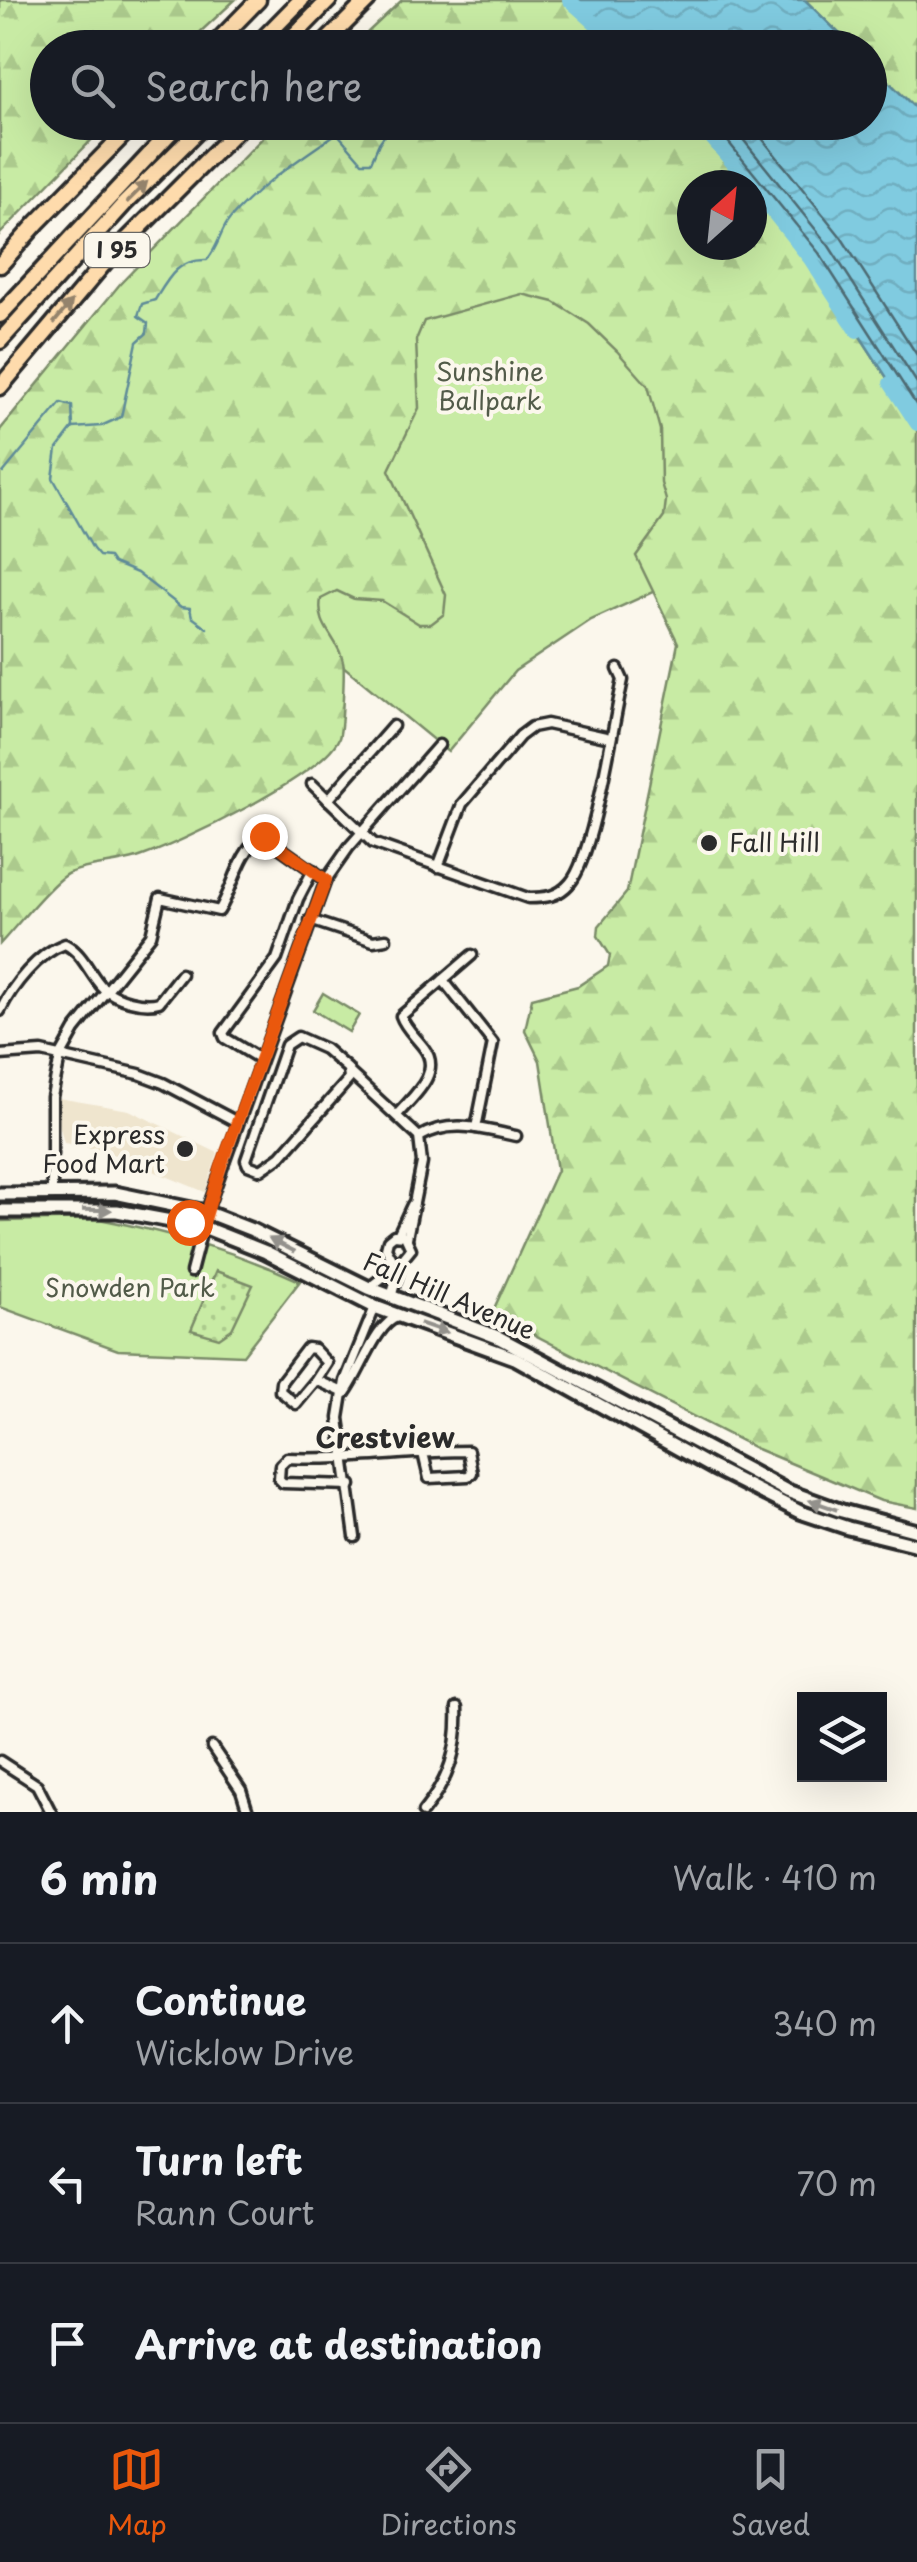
<!DOCTYPE html>
<html lang="en">
<head>
<meta charset="utf-8">
<style>
	:root { --surface:#171b24; --page:#242831; --text:#f1f3f6; --muted:#9ea1a6; --line:#363941; --accent:#ea580c }
	body { margin:0; font-family:"Playpen Sans",sans-serif; background:var(--page); color:var(--text) }
	.controls { position:absolute; right:30px; bottom:30px; display:grid; overflow:hidden; border-radius:0px; box-shadow:0 10px 40px #0002 }
	.controls button { width:90px; height:90px; display:grid; place-items:center; padding:0; border:0; border-bottom:2px solid var(--line); background:var(--surface); color:var(--text); font:50px sans-serif }
	.compass { position:absolute; left:677px; top:170px; width:90px; height:90px; border-radius:50%; background:var(--surface); box-shadow:0 10px 40px #0002; rotate:27deg }
	.stop { position:absolute; width:30px; height:30px; margin:-22px; border:8px solid #ea580c; border-radius:50%; background:#fff }
	.stop.end { background:#ea580c; border-color:#fff; box-shadow:0 2px 10px #0008 }
	.list { margin:0; padding:0; list-style:none }
	h2 { display:flex; justify-content:space-between; align-items:center; height:130px; margin:0; padding:0 40px; font-size:42px }
	h2 small { font-size:32px; font-weight:400; color:var(--muted) }
	.list li { display:grid; grid-template-columns:65px 1fr auto; gap:30px; align-items:center; box-sizing:border-box; height:160px; padding:0 40px; border-top:2px solid var(--line) }
	.list b { display:block; font-size:38px; white-space:nowrap }
	.list p { margin:0; font-size:32px; white-space:nowrap; color:var(--muted) }
	.list em { font-size:32px; font-style:normal; color:var(--muted) }
	.icon { flex:none; width:55px; height:55px; fill:none; stroke:currentColor; stroke-width:2; stroke-linecap:round; stroke-linejoin:round }
	.map { position:relative; flex:none; width:917px; height:1812px; overflow:hidden }
	.search { position:absolute; background:var(--surface); box-shadow:0 10px 40px #0002; left:30px; right:30px; top:30px; height:110px; display:flex; align-items:center; gap:25px; box-sizing:border-box; padding:0 35px; border-radius:55px; color:var(--muted); font-size:38px }
	.sheet { height:610px; background:var(--surface) }
	nav { display:flex; justify-content:space-around; align-items:center; box-sizing:border-box; height:140px; border-top:2px solid var(--line); background:var(--surface); font-size:28px; color:var(--muted) }
	nav a { display:grid; justify-items:center; gap:5px }
	nav .on { color:var(--accent) }
	.map>svg:first-child { display:block }
	.built { fill:#efe5ce }
	.green { fill:#c8eba4; stroke:#7a8b68; stroke-width:2.5 }
	.forest { fill:url(#forest-firs); stroke:#7a8b68; stroke-width:2.5 }
	.garden { fill:url(#garden-dots); stroke:#7a8b68; stroke-width:2.5 }
	.water { fill:url(#water-waves); stroke:#5e8b98; stroke-width:2.5 }
	.lines { fill:none; stroke-linecap:round; stroke-linejoin:round }
	.shore { stroke:#4d6b73; stroke-width:2.5 }
	.stream { stroke:#5e8b98; stroke-width:2.5 }
	.river { stroke:#80cbe0; stroke-width:14 }
	.minor-casing { stroke:#2b2b2b; stroke-width:15 }
	.secondary-casing { stroke:#2b2b2b; stroke-width:19 }
	.motorway-casing { stroke:#2b2b2b; stroke-width:21 }
	.minor { stroke:#fbf7ec; stroke-width:8 }
	.secondary { stroke:#fbf7ec; stroke-width:11 }
	.motorway { stroke:#fedbac; stroke-width:14 }
	.oneway { fill:#94836c }
	.oneway2 { fill:#93918c }
	.route { stroke:#ea580c; stroke-width:12 }
	.poi-dot { fill:#2b2b2b; stroke:#fbf7ec; stroke-width:4 }
	.labels { text-anchor:middle; stroke-width:8; stroke-linejoin:round; paint-order:stroke }
	.shield { fill:#fbf7ec; stroke:#696865; stroke-width:2.5 }
	.shield-label { font-size:22px; font-weight:bold; fill:#2b2b2b }
	.park-label { font-size:25px; fill:#525b49; stroke:#fbf7ec }
	.poi-label { font-size:25px; fill:#2b2b2b; stroke:#fbf7ec; text-anchor:start }
	.street-label { font-size:25px; fill:#2b2b2b; stroke:#fbf7ec }
	.neighbourhood-label { font-size:28px; font-weight:bold; fill:#2b2b2b; stroke:#fbf7ec }
</style>
</head>
<body>
<div class="map">
<svg width="917" height="1812" viewBox="0 0 917 1812">
	<defs>
		<pattern id="forest-firs" width="22" height="20" patternUnits="userSpaceOnUse" patternTransform="scale(2.5)"><rect width="22" height="20" fill="#c8eba4"/><path d="M5 1l3.5 6h-7zM16 11l3.5 6h-7z" fill="#acca8d"/></pattern>
		<pattern id="garden-dots" width="8" height="8" patternUnits="userSpaceOnUse" patternTransform="scale(2.5)"><rect width="8" height="8" fill="#c8eba4"/><path d="M2 2h.1M6 6h.1" fill="none" stroke="#acca8d" stroke-width="1.8" stroke-linecap="round"/></pattern>
		<pattern id="water-waves" width="16" height="10" patternUnits="userSpaceOnUse" patternTransform="scale(2.5)"><rect width="16" height="10" fill="#80cbe0"/><path d="M0 5q4-4 8 0t8 0" fill="none" stroke="#6faec0"/></pattern>
	</defs>
	<rect width="100%" height="100%" fill="#fbf7ec"/>
	<filter id="ink" filterUnits="userSpaceOnUse"><feTurbulence type="fractalNoise" baseFrequency=".01" numOctaves="2"/><feDisplacementMap in="SourceGraphic" scale="20" xChannelSelector="R" yChannelSelector="G"/><feConvolveMatrix kernelMatrix="1 2 1 2 8 2 1 2 1" color-interpolation-filters="sRGB"/></filter>
	<g filter="url(#ink)">
		<polygon class="built" points="58,1098 129,1110 218,1153 205,1192 102,1150 64,1143 57,1116"/>
		<g class="green">
			<polygon points="698,123 751,185 692,185 692,245 752,245 752,186 917,424 653,592 591,620 515,671 448,752 293,625 317,169"/>
			<polygon points="323,993 359,1015 349,1032 313,1010"/>
			<path d="M99,1219C172,1233 232,1250 300,1281L243,1355L118,1350L0,1307V1221Z"/>
		</g>
		<g class="forest">
			<polygon points="0,0 235,0 184,47 48,48 48,122 108,123 0,234"/>
			<polygon points="402,0 569,0 623,47 352,47"/>
			<polygon points="805,0 917,0 917,110 870,63 870,48 853,47"/>
			<path d="M277,123H698L751,185H692V245H752V186L810,259L917,424V1508L881,1501L757,1449L492,1313L557,1170L540,1061L525,1030L532,998L578,986L608,966L610,955L598,936L599,926L627,892L678,643L636,556L664,517L666,500L661,483L660,430L648,386L617,351L589,324L554,302L522,294L424,321L416,340L419,408L389,470L446,595L444,614L431,624H419L382,601L354,599L337,591L321,599C316,628 338,636 343,662C345,669 342,730 339,738C323,775 178,845 137,858C115,865 90,864 69,873C54,879 14,929 0,944V430L120,284Z"/>
		</g>
		<polygon class="garden" points="216,1271 253,1285 232,1329 219,1338 191,1330"/>
		<g class="water">
			<polygon points="569,0 805,0 853,47 623,47"/>
			<polygon points="870,63 917,110 917,424 810,259 698,123 870,122"/>
		</g>
		<g class="lines">
			<g class="shore">
				<polyline points="712,122 819,253 917,406"/>
				<polyline points="729,122 829,246 917,383"/>
				<polyline points="749,122 841,237 917,355"/>
			</g>
			<g class="stream">
				<polyline points="73,428 57,449 53,478 93,549 99,556 109,557 113,563 137,573 181,607 190,608 192,617 207,628"/>
				<path d="M3,473L61,403L72,406L73,428L101,426L121,417L137,342L147,333L148,323L138,316L142,304L155,300C169,277 178,259 207,260C219,246 221,229 230,219C260,184 300,159 337,133L362,162H371L379,143L394,122"/>
			</g>
			<g class="river">
				<polyline points="569,0 623,48"/>
				<polyline points="698,122 751,185"/>
				<polyline points="752,186 810,259 857,331"/>
				<polyline points="890,383 917,424"/>
			</g>
			<g class="minor-casing">
				<g id="minor">
					<path d="M312,784L373,843L528,898C545,898 558,897 570,883C594,856 613,723 623,680L618,669"/>
					<polyline points="328,800 393,726"/>
					<polyline points="438,867 462,804 520,736 532,727 547,724 610,738"/>
					<polyline points="310,920 373,941 386,939"/>
					<polyline points="443,980 493,1043 476,1128"/>
					<path d="M0,1011C12,986 38,953 65,944C84,954 89,974 103,988C116,999 143,1007 159,1002L181,974"/>
					<polygon points="298,1037 325,1049 348,1069 349,1079 281,1156 261,1170 248,1165 246,1160 286,1045"/>
					<polyline points="0,1055 42,1052 139,1074 163,1083 237,1122"/>
					<polyline points="260,1059 225,1038 223,1033 277,959 298,899 313,870"/>
					<polyline points="350,1073 419,1137 422,1163 407,1238"/>
					<path d="M397,1115C413,1096 443,1073 424,1048C416,1037 405,1028 401,1016L472,955"/>
					<path d="M419,1137C451,1118 482,1129 516,1136"/>
					<path d="M52,1193V1097L60,1057L75,1030L151,935L160,898L219,911C234,887 238,853 262,835L326,880"/>
					<polyline points="206,1213 326,880 349,847 439,745"/>
					<polyline points="398,1235 412,1205"/>
					<polyline points="191,1272 203,1226"/>
					<polyline points="369,1288 383,1277 392,1259"/>
					<polyline points="391,1297 402,1260 411,1249 405,1236 394,1235 388,1240 386,1248 392,1259"/>
					<polyline points="316,1380 327,1363 314,1349 307,1348 281,1382 280,1391 296,1404 316,1380 345,1393"/>
					<path d="M345,1393C361,1372 376,1323 398,1317"/>
					<path d="M351,1485L283,1483L279,1479L280,1465L287,1458C348,1461 408,1451 468,1451L472,1473L468,1476L429,1478L423,1453"/>
					<polyline points="355,1537 339,1418 345,1381 375,1307"/>
					<polyline points="212,1747 241,1790 248,1812"/>
					<polyline points="0,1761 37,1785 51,1812"/>
					<path d="M423,1812C449,1780 459,1749 457,1708"/>
				</g>
			</g>
			<g class="secondary-casing">
				<g id="secondary">
					<polyline points="0,1194 115,1193 206,1212 252,1230 369,1288 500,1338 787,1491 842,1511 917,1531"/>
					<polyline points="0,1211 117,1211 203,1227 266,1252 375,1307 515,1358 713,1468 800,1512 848,1528 917,1545"/>
				</g>
			</g>
			<g class="motorway-casing">
				<g id="motorway">
					<polyline points="211,48 258,0"/>
					<polyline points="254,48 301,0"/>
					<polyline points="282,48 329,0"/>
					<polyline points="320,48 368,0"/>
					<polyline points="0,265 37,223 136,122"/>
					<polyline points="0,315 180,122"/>
					<polyline points="0,341 125,203 207,122"/>
					<polyline points="0,387 106,261 245,122"/>
				</g>
			</g>
			<use href="#minor" class="minor"/>
			<use href="#secondary" class="secondary"/>
			<use href="#motorway" class="motorway"/>
		</g>
		<defs><path id="oneway-solid" d="M-6-.8H1V-3.2L6.5 0L1 3.2V.8H-6Z" transform="scale(2.5)"/></defs>
		<g class="oneway">
			<use href="#oneway-solid" transform="translate(137 192) rotate(-45)"/>
			<use href="#oneway-solid" transform="translate(63 312) rotate(-50)"/>
		</g>
		<g class="oneway2">
			<use href="#oneway-solid" transform="translate(97 1210) rotate(1)"/>
			<use href="#oneway-solid" transform="translate(282 1245) rotate(-153)"/>
			<use href="#oneway-solid" transform="translate(434 1328) rotate(19)"/>
			<use href="#oneway-solid" transform="translate(823 1505) rotate(-161)"/>
		</g>
	</g>
	<g class="lines" filter="url(#ink)">
		<polyline class="route" points="189,1222 203,1226 222,1163 326,880 264,836"/>
	</g>
	<g class="poi-dot">
		<circle cx="709" cy="843" r="10"/>
		<circle cx="185" cy="1149" r="10"/>
	</g>
	<g class="labels">
		<rect class="shield" x="84.5" y="233" width="65" height="34" rx="8"/>
		<g class="shield-label">
			<text x="117" y="258">I 95</text>
		</g>
		<g class="park-label">
			<text x="490" y="381">Sunshine<tspan x="490" dy="29">Ballpark</tspan></text>
			<text x="130" y="1297">Snowden Park</text>
		</g>
		<g class="poi-label">
			<text x="729" y="852">Fall Hill</text>
			<text x="165" y="1144" text-anchor="end">Express<tspan x="165" dy="29">Food Mart</tspan></text>
		</g>
		<g class="street-label">
			<text transform="translate(449 1296) rotate(23)" y="9">Fall Hill Avenue</text>
		</g>
		<g class="neighbourhood-label">
			<text x="385" y="1448">Crestview</text>
		</g>
	</g>
</svg>
<div class="controls">
<button><svg class="icon" aria-label="layers" viewBox="0 0 24 24"><path d="M12 4l9 5-9 5-9-5zM3 14l9 5 9-5"/></svg></button>
</div>
<svg class="compass" viewBox="-18 -18 36 36"><path d="M0-13l5 13h-10z" fill="#e53935"/><path d="M0 13l5-13h-10z" fill="#9ea1a6"/></svg>
<div class="stop" style="left:189px;top:1222px"></div>
<div class="stop end" style="left:264px;top:836px"></div>
<div class="search"><svg class="icon" aria-label="search" viewBox="0 0 24 24"><circle cx="10" cy="10" r="6"/><path d="M15 15l6 6"/></svg>Search here</div>
</div>
<section class="sheet">
<h2>6 min<small>Walk · 410 m</small></h2>
<ul class="list">
<li><svg class="icon" aria-label="ahead" viewBox="0 0 24 24"><path d="M12 20V5M6 11l6-6 6 6"/></svg><div><b>Continue</b><p>Wicklow Drive</p></div><em>340 m</em></li>
<li><svg class="icon" aria-label="left" viewBox="0 0 24 24"><path d="M17 20v-9H6M10 6l-5 5 5 5"/></svg><div><b>Turn left</b><p>Rann Court</p></div><em>70 m</em></li>
<li><svg class="icon" aria-label="arrive" viewBox="0 0 24 24"><path d="M6 21V4h12l-3 4 3 4H6"/></svg><div><b>Arrive at destination</b></div></li>
</ul>
</section>
<nav>
<a class="on"><svg class="icon" aria-label="map" viewBox="0 0 24 24"><path d="M3 6l6-2 6 2 6-2v14l-6 2-6-2-6 2zM9 4v14M15 6v14"/></svg>Map</a>
<a><svg class="icon" aria-label="directions" viewBox="0 0 24 24"><path d="M12 3l9 9-9 9-9-9zM9 14v-3h6M13 9l2 2-2 2"/></svg>Directions</a>
<a><svg class="icon" aria-label="saved" viewBox="0 0 24 24"><path d="M7 4h10v16l-5-4-5 4z"/></svg>Saved</a>
</nav>
</body>
</html>
